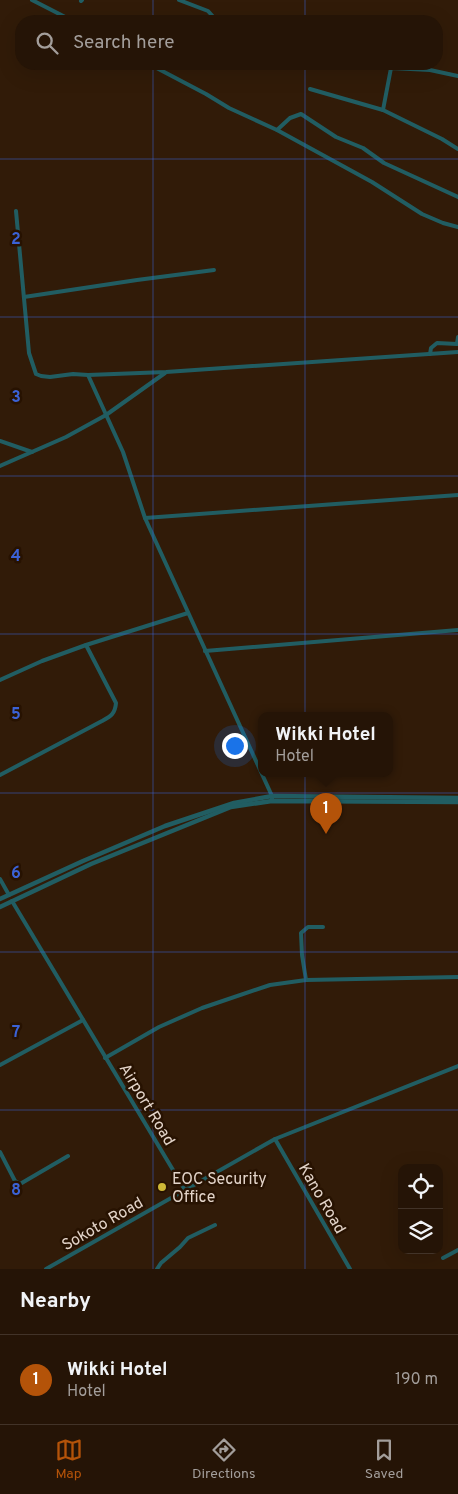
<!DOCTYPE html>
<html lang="en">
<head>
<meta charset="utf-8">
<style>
	:root { --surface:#251406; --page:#2d1d10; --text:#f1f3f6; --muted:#a39e9b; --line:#423328; --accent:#b45309 }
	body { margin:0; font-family:Overpass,sans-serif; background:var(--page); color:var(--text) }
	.controls { position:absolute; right:15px; bottom:15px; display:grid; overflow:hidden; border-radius:10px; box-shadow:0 5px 20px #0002 }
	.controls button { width:45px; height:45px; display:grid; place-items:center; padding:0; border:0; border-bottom:1px solid var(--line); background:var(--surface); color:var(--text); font:25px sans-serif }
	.you { position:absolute; left:234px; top:745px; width:18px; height:18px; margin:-12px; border:4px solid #fff; border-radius:50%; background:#1a73e8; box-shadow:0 0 0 8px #1a73e833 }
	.badge { display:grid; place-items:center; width:32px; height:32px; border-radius:50%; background:var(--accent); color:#fff; font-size:16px; font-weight:700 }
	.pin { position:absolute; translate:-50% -41px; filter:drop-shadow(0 1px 2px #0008) }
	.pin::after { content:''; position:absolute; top:26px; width:18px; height:15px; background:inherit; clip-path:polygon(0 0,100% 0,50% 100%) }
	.popup { position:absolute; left:258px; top:712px; width:135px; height:65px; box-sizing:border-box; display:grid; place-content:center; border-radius:10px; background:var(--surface); filter:drop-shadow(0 1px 4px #0005); font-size:16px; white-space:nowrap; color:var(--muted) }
	.popup b { font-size:19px; color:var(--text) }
	.popup::after { content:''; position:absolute; left:50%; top:100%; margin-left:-10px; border:10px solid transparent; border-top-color:var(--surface) }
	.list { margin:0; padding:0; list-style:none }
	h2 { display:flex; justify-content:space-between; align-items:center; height:65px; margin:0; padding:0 20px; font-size:21px }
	h2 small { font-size:16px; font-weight:400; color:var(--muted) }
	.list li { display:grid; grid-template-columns:32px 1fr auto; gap:15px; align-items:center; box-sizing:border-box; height:90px; padding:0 20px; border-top:1px solid var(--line) }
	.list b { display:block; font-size:19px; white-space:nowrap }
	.list p { margin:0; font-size:16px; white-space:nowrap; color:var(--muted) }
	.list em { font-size:16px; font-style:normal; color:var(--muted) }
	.icon { flex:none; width:28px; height:28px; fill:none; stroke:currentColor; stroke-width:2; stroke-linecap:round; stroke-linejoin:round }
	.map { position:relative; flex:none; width:458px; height:1269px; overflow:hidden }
	.search { position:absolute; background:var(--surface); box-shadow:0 5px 20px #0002; left:15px; right:15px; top:15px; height:55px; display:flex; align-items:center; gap:12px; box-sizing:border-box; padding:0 18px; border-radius:20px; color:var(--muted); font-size:19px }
	.sheet { height:155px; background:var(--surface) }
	nav { display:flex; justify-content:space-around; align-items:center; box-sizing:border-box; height:70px; border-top:1px solid var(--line); background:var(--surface); font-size:14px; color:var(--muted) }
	nav a { display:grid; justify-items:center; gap:2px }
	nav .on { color:var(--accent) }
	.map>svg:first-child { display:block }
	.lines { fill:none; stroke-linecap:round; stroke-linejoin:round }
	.minor { stroke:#215d62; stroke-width:4 }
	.tertiary { stroke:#215d62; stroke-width:4.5 }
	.grid { fill:none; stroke:#3b62d6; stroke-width:1; stroke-opacity:0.55 }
	.poi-dot { fill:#ceb837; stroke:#271201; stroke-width:2 }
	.labels { text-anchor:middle; stroke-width:5; stroke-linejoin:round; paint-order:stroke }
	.street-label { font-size:16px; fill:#e3d4c9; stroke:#271201 }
	.poi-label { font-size:16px; fill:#e3d4c9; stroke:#271201; text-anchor:start }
	.grid-label { font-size:16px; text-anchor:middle; font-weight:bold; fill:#3b62d6; stroke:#271201; stroke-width:5; stroke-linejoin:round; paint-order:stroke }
</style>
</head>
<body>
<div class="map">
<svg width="458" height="1269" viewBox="0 0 458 1269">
	<rect width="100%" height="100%" fill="#311b08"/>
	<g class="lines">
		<g class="minor">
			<polyline points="32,0 73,21"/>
			<polyline points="179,0 208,11 217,21"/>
			<polyline points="81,1 82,0"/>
			<polyline points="149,64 206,94 229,108 277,130 372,182 422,214 443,223 458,227"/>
			<polyline points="371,64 391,68"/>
			<polyline points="310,89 383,110 442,139 458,149"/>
			<polyline points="383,110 391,68 430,70 458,76"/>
			<polyline points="277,130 290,118 301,114 336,137 363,148 384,163 458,197"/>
			<polyline points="16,211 29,353 36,374 41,376 50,377 73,374 88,375 166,372 458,352"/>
			<polyline points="24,297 137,280 214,270"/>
			<polyline points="430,354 431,348 437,343 457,344 458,337"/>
			<polyline points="88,375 123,452 145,518 272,796 272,801"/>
			<polyline points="0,441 32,452"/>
			<polyline points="0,466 66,437 106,415 165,373"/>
			<polyline points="145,518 458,495"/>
			<polyline points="205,651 458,630"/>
			<polyline points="0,680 42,661 86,645 188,613"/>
			<path d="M0,775L102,721C111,716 115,714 116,703L86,645"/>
			<polyline points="0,879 9,895"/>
			<polyline points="12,901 185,1190"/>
			<polyline points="306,980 302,955 301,933 308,927 323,927"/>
			<polyline points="105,1058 159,1027 202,1008 270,985 306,980 458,977"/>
			<polyline points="0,1065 83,1020"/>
			<polyline points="275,1139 350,1269"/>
			<polyline points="0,1152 15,1181 20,1184 68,1156"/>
			<polyline points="443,1258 458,1250"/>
			<polyline points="46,1269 275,1139 458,1066"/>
			<polyline points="157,1269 161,1263 180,1247 188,1238 215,1225"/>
		</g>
		<g class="tertiary">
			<polyline points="0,899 83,861 165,826 234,803 272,796 458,798"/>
			<polyline points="0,907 91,864 231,807 272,801 458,802"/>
		</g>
	</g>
	<path class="grid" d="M153,0V21M305,0V21M153,64V1269M305,64V1269M0,159H458M0,317H458M0,476H458M0,634H458M0,793H458M0,952H458M0,1110H458"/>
	<circle class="poi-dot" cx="162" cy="1187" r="5"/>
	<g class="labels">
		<g class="street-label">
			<text transform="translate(148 1104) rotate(59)" y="6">Airport Road</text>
			<text transform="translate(323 1198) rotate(60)" y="6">Kano Road</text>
			<text transform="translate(102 1223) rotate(-30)" y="6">Sokoto Road</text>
		</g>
		<g class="poi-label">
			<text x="172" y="1184">EOC Security<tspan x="172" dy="18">Office</tspan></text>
		</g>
	</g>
	<g class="grid-label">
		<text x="16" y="244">2</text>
		<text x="16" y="402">3</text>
		<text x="16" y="561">4</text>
		<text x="16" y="719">5</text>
		<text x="16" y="878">6</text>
		<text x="16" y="1037">7</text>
		<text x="16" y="1195">8</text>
	</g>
</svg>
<div class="controls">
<button><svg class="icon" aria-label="locate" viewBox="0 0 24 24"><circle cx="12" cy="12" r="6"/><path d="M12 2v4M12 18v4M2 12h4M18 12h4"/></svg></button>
<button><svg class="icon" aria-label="layers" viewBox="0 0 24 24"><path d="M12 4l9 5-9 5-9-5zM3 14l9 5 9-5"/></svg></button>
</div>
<div class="you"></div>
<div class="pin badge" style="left:326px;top:834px">1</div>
<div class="popup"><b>Wikki Hotel</b>Hotel</div>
<div class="search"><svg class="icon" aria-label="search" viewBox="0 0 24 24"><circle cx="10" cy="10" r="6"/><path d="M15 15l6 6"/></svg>Search here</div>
</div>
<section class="sheet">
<h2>Nearby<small></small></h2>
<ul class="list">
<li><span class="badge">1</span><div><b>Wikki Hotel</b><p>Hotel</p></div><em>190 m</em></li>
</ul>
</section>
<nav>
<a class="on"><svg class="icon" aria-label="map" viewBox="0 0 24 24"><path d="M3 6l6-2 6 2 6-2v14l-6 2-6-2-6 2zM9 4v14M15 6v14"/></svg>Map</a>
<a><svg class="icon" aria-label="directions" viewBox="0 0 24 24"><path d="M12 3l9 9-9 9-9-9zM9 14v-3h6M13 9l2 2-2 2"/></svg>Directions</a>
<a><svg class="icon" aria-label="saved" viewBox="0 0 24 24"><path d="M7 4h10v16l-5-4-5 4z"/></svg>Saved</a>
</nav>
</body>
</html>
